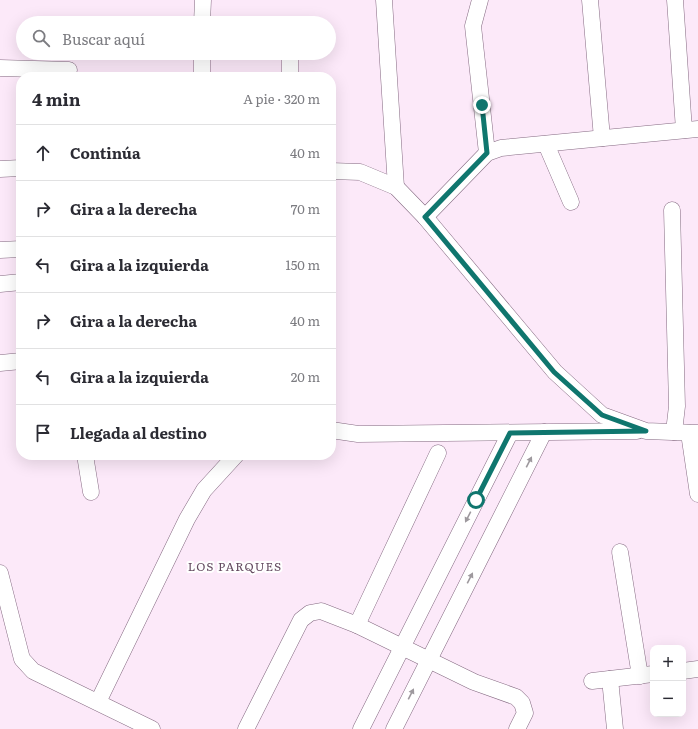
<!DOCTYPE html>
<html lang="es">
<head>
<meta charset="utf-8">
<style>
	:root { --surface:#fff; --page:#f2f2f3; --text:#2b2b33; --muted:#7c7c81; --line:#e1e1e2 }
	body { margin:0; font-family:Literata,serif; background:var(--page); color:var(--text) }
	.controls { position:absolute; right:12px; bottom:12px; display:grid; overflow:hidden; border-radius:8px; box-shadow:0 4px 16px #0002 }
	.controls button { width:36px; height:36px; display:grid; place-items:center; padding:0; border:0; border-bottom:1px solid var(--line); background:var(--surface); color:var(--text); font:20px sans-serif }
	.stop { position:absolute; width:12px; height:12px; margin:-9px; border:3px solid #0f766e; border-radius:50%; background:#fff }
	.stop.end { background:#0f766e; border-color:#fff; box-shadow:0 1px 4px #0008 }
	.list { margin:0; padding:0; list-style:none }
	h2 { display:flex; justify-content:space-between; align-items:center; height:52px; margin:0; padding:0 16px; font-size:17px }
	h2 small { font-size:13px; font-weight:400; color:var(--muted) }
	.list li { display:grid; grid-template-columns:26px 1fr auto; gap:12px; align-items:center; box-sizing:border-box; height:56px; padding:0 16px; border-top:1px solid var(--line) }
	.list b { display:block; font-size:15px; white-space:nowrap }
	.list em { font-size:13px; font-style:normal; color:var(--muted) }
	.icon { flex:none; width:22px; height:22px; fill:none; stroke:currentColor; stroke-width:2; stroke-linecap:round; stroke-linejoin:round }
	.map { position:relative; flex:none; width:698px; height:729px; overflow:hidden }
	.search { position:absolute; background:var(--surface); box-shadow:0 4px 16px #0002; left:16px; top:16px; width:320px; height:44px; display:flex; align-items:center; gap:10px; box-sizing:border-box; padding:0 14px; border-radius:22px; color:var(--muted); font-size:15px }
	.panel { position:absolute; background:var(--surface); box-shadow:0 4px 16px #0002; left:16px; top:72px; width:320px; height:388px; border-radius:16px }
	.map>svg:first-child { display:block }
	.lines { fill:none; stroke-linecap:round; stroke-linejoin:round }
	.minor-casing { stroke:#856a82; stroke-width:17 }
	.minor { stroke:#fff; stroke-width:16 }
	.oneway { fill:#9e999e }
	.route { stroke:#0f766e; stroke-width:5 }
	.labels { text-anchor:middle; stroke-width:4; stroke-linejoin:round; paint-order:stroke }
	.neighbourhood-label { font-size:12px; letter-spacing:1px; fill:#674d63; stroke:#fff }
</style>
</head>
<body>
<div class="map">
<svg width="698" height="729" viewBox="0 0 698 729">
	<rect width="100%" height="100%" fill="#fce9f9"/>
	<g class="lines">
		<g class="minor-casing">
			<g id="minor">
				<polyline points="384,0 396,187"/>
				<polyline points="480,0 473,26 487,153"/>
				<polyline points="590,0 602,138"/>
				<polyline points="675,0 684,130"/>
				<polyline points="202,23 203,0"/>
				<polyline points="290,53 290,77"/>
				<polyline points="0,68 69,70"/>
				<polyline points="202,77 202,53"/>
				<polyline points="546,144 571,202"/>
				<polyline points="0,169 21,168"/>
				<polyline points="331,171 360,172 396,187 425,217 555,372 602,415 646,431 698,433"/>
				<polyline points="672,210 677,406 674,432"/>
				<polyline points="425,217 487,153 501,148 698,129"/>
				<polyline points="0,250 21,249"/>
				<polyline points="0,284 21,282"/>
				<polyline points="0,363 21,361"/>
				<polyline points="331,430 358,434 637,431"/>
				<polyline points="689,433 698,494"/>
				<polyline points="85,455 91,492"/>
				<polyline points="620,552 640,676"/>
				<polyline points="0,573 22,659 33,671 152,729"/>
				<polyline points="357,625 438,453"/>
				<polyline points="683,671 698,669"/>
				<polyline points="610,679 615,729"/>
				<polyline points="592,681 653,674"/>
				<polyline points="98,702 187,519 204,490 236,455"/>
				<polyline points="246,729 301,620 310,613 321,611 357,625 474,682 516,697 522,703 525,713 517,729"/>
				<polyline points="361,729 510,433"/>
				<polyline points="394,729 544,432"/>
			</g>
		</g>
		<use href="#minor" class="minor"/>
	</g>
	<defs><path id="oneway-solid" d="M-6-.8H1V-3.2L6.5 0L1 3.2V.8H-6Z"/></defs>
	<g class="oneway">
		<use href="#oneway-solid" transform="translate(529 462) rotate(-63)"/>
		<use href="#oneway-solid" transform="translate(468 517) rotate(117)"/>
		<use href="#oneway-solid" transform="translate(470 578) rotate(-63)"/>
		<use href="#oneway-solid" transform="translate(411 694) rotate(-63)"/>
	</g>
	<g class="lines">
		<polyline class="route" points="476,500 510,433 646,431 602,415 554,372 425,217 487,153 482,105"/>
	</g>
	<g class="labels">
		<g class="neighbourhood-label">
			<text x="235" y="571">LOS PARQUES</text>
		</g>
	</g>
</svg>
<div class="controls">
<button>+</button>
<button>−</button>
</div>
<div class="stop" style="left:476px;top:500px"></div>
<div class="stop end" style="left:482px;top:105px"></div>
<div class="search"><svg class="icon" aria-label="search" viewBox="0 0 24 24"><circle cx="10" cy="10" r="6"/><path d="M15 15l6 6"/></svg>Buscar aquí</div>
<section class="panel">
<h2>4 min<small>A pie · 320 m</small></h2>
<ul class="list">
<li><svg class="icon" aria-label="ahead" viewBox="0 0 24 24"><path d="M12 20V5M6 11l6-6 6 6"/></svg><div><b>Continúa</b></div><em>40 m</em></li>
<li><svg class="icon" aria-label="right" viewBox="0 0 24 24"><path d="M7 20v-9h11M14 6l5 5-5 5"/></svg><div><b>Gira a la derecha</b></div><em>70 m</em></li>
<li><svg class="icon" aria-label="left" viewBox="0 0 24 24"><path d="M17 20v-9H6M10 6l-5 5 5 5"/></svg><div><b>Gira a la izquierda</b></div><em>150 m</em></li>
<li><svg class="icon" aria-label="right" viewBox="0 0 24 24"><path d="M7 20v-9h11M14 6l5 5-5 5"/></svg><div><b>Gira a la derecha</b></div><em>40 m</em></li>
<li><svg class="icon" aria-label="left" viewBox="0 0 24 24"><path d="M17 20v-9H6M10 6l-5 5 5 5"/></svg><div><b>Gira a la izquierda</b></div><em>20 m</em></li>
<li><svg class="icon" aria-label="arrive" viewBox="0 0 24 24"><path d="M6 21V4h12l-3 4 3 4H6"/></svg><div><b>Llegada al destino</b></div></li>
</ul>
</section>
</div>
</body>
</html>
